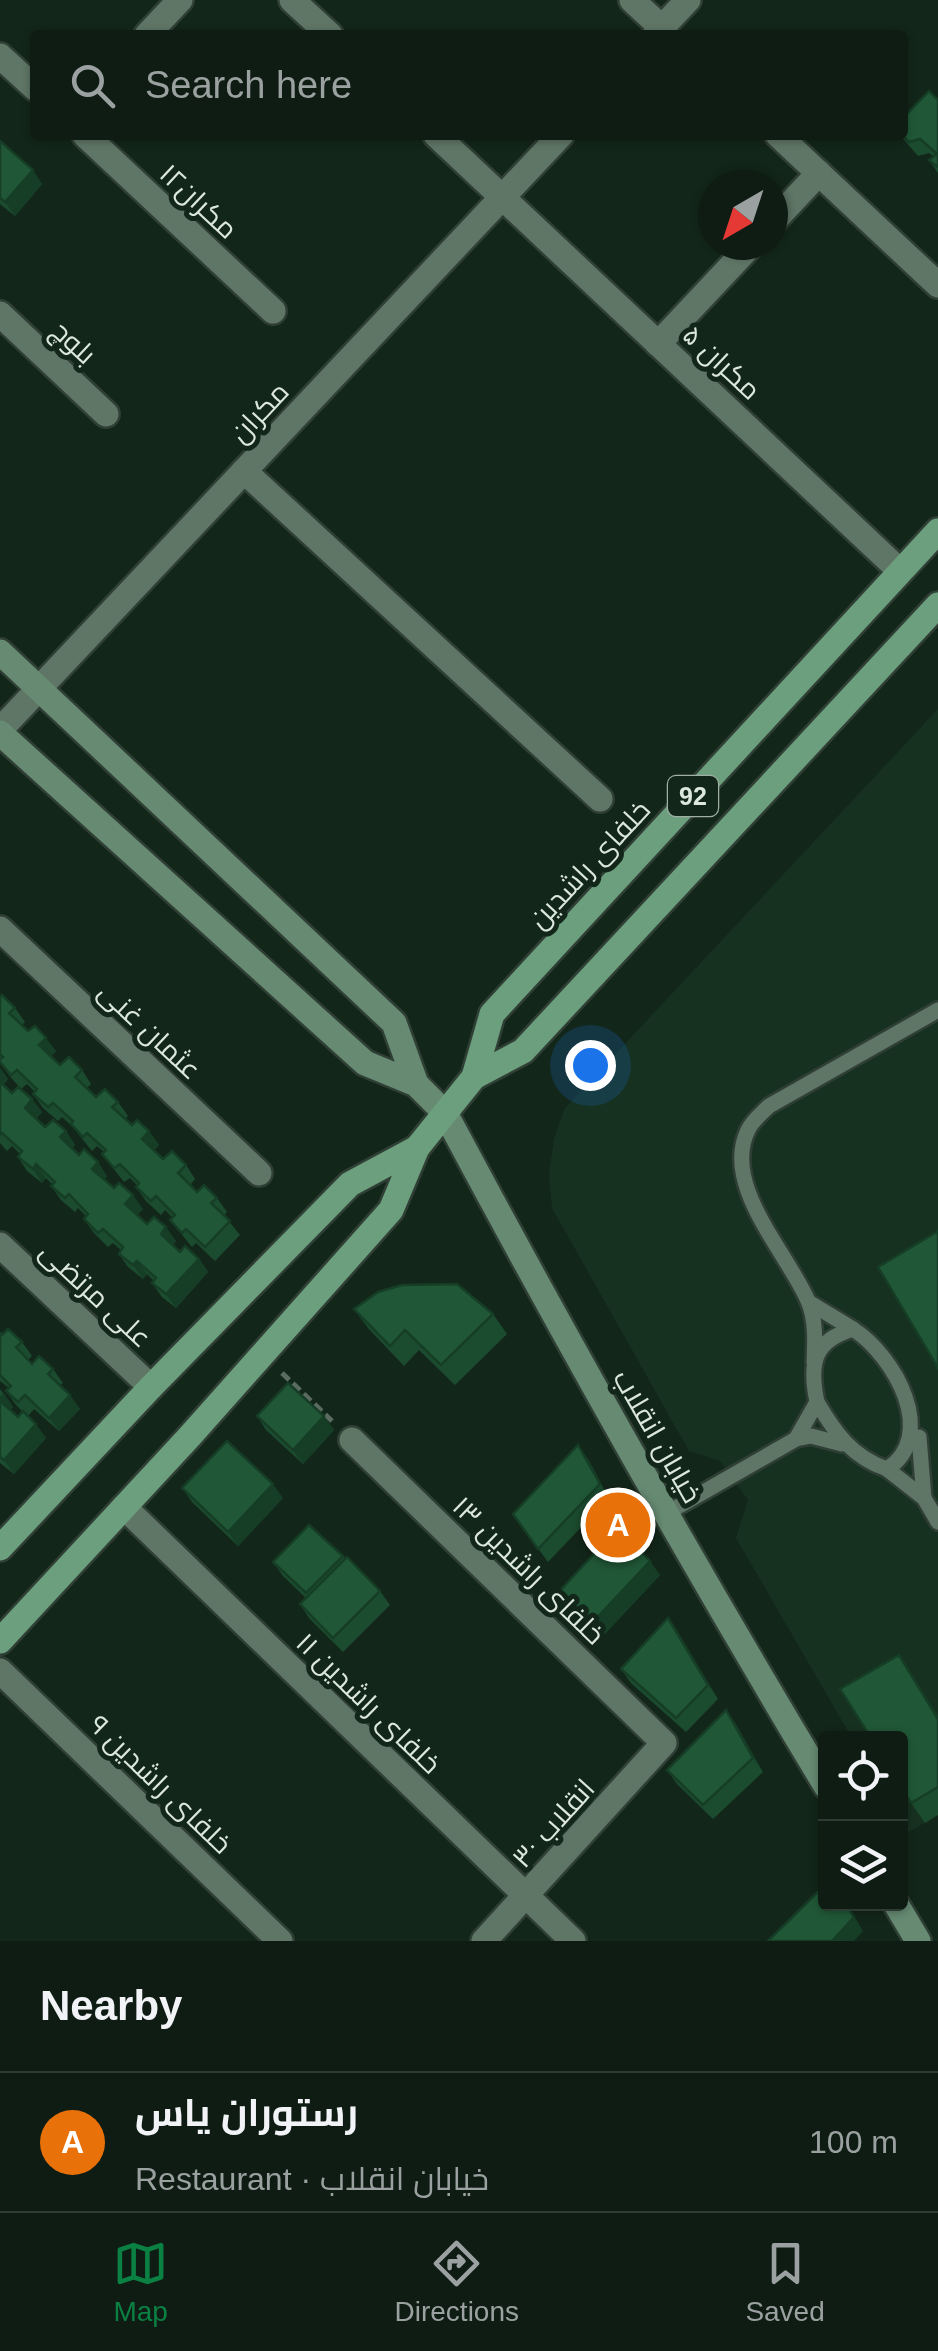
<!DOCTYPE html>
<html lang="en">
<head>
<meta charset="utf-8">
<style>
	:root { --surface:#0e1c14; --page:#17251d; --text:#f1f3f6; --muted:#9ba1a0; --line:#2e3a34; --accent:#0b8043 }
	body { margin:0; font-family:Helvetica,Cairo,sans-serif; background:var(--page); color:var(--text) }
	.controls { position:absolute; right:30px; bottom:30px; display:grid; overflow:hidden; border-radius:10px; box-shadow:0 2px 8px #0004 }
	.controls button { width:90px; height:90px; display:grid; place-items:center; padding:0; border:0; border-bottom:2px solid var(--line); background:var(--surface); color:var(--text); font:50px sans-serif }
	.compass { position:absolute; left:698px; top:170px; width:90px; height:90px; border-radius:50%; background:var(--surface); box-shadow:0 2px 8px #0004; rotate:219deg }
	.you { position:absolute; left:590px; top:1065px; width:35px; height:35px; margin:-25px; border:8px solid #fff; border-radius:50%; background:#1a73e8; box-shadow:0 0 0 15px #1a73e833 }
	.badge { display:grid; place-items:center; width:65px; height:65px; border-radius:50%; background:var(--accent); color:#fff; font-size:32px; font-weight:700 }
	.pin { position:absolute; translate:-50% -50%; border:5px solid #fff; box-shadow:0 2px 10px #0006 }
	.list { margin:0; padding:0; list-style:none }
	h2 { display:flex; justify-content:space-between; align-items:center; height:130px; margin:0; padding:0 40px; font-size:42px }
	h2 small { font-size:32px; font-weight:400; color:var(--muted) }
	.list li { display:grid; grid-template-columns:65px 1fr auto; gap:30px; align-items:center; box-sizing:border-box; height:140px; padding:0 40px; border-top:2px solid var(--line) }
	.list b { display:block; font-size:38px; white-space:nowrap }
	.list p { margin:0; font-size:32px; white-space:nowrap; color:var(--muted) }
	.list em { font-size:32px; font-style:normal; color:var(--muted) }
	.icon { flex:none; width:55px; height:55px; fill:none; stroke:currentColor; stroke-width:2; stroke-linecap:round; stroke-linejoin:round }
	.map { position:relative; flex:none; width:938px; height:1941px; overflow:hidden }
	.search { position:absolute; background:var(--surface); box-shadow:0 2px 8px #0004; left:30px; right:30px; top:30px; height:110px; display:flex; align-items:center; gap:25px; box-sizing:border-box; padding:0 35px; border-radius:10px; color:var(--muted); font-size:38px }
	.sheet { height:270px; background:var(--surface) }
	nav { display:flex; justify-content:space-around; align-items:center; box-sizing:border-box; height:140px; border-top:2px solid var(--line); background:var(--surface); font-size:28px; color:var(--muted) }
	nav a { display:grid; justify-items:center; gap:5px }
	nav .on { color:var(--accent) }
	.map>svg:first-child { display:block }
	.built { fill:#173120 }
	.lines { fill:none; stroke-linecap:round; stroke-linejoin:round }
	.lane-casing { stroke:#303f35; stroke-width:20 }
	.street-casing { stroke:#303f35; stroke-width:30 }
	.secondary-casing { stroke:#303f35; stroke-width:30 }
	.primary-casing { stroke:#303f35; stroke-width:30 }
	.path { stroke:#5a6b60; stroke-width:5; stroke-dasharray:10 5; stroke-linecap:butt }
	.lane { stroke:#5f7666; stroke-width:15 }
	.street { stroke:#5f7666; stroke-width:25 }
	.secondary { stroke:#668a72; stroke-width:25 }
	.primary { stroke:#6c9f7d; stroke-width:25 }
	.wall { fill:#1c4c2f }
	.shaded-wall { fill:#163e26 }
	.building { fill:#205837; stroke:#163e26; stroke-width:2.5 }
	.labels { text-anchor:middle; stroke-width:10; stroke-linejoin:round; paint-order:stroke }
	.shield { fill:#13261a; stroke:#a0aea4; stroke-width:2.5 }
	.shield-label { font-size:25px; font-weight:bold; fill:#dce8df }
	.street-label { font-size:28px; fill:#dce8df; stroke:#13261a }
</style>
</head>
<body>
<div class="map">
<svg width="938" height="1941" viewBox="0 0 938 1941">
	<rect width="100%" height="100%" fill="#13261a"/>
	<polygon class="built" points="938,709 938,1815 907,1833 901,1822 900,1738 852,1738 736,1538 748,1500 720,1461 689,1451 552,1208 549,1174 554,1139 565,1108"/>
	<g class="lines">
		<g class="lane-casing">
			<g id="lane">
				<polyline points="810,1303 853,1329"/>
				<path d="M814,1362C815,1342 816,1319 808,1301C787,1252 721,1185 748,1130C752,1121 762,1113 769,1106L938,1010"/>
				<polyline points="919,1437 924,1498"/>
				<path d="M796,1439L817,1402C809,1364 813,1341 853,1329C896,1357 938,1436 887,1469C852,1457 835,1433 817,1402"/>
				<polyline points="887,1469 924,1498 938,1522"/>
				<polyline points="667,1513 796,1439 811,1436 842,1444"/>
			</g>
		</g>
		<g class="street-casing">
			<g id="street">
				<polyline points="292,0 330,35"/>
				<polyline points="632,0 662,28"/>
				<polyline points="147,35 180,0"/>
				<polyline points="655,35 688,0"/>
				<polyline points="0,56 35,88"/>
				<polyline points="85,135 273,311"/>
				<polyline points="436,135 900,571"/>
				<polyline points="778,135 938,285"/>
				<polyline points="773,222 819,173"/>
				<polyline points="0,314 106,414"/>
				<polyline points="658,344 751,245"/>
				<polyline points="244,471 600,799"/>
				<polyline points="0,730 561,135"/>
				<polyline points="0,929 259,1173"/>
				<polyline points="0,1245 151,1387"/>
				<polyline points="352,1440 664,1743 484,1941"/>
				<polyline points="124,1507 573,1941"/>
				<polyline points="0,1671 280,1941"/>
			</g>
		</g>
		<g class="secondary-casing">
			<g id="secondary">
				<polyline points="0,652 394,1023 416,1084"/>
				<path d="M0,733L365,1063L416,1084L445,1113C566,1340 693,1565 826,1786"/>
				<polyline points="896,1904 918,1941"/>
			</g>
		</g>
		<g class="primary-casing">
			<g id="primary">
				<polyline points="474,1077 523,1051 938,605"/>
				<polyline points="0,1548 151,1387 350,1184 417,1148"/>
				<polyline points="0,1641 190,1436 391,1210 417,1148 474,1077 492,1014 938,531"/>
			</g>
		</g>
		<polyline class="path" points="282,1373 332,1421"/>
		<use href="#lane" class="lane"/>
		<use href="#street" class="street"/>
		<use href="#secondary" class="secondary"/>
		<use href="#primary" class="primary"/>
	</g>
	<g class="wall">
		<polygon points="938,100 938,173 929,160 934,157 929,153 918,156 900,135 903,135"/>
		<polygon points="0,141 42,184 15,216 0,204"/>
		<polygon points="0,997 15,1008 25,1022 22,1025 56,1051 51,1056 60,1065 82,1070 91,1084 87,1088 96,1097 118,1102 128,1116 125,1119 132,1125 149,1131 159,1145 154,1150 163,1159 186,1165 195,1179 190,1185 197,1192 217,1198 227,1212 224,1215 240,1235 215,1261 196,1243 192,1247 170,1220 172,1217 165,1210 161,1215 146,1201 136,1187 137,1185 130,1178 124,1182 102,1154 104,1152 97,1146 92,1151 72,1126 62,1117 58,1121 43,1108 33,1094 35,1092 27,1084 21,1089 8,1074 0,1063"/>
		<polygon points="0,1068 8,1079 3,1085 12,1093 32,1099 42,1112 36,1119 45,1127 66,1131 75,1145 72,1148 107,1176 104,1180 114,1188 143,1209 137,1215 147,1224 176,1241 173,1245 180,1252 199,1259 208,1272 176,1308 162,1297 152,1283 154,1281 147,1274 143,1279 128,1267 119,1254 121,1250 113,1243 108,1247 94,1233 84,1219 86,1216 78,1208 75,1212 61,1200 51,1186 53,1185 46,1178 42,1183 27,1171 18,1157 20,1154 12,1146 7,1151 0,1143"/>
		<polygon points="354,1309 493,1314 507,1334 455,1385 419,1350 404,1366 368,1328"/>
		<polygon points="0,1333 22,1342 32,1356 28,1360 32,1364 53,1369 63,1383 60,1385 80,1409 59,1431 34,1409 28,1416 46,1438 14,1474 0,1463 0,1389 13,1407 10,1410 18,1417 22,1411 16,1405 6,1391 9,1388 0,1381"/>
		<polygon points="257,1416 324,1416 334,1430 303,1464 266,1430"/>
		<polygon points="588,1459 609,1498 548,1562 513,1514"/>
		<polygon points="182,1488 283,1498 238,1546 192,1502"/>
		<polygon points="343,1556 380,1591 390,1605 343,1652 309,1618 300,1604 306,1598 283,1576 273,1562"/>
		<polygon points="660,1575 600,1639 566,1609 556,1595"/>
		<polygon points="668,1618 718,1699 686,1732 631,1683 621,1669"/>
		<polygon points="899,1655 938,1716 938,1815 925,1823 911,1803"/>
		<polygon points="726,1710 763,1772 713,1819 677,1784 667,1770"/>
	</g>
	<g class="shaded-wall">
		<polygon points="33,170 42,184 15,216 5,202"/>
		<polygon points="46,1038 56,1051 49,1059 39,1045"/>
		<polygon points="0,1068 8,1079 0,1087"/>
		<polygon points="32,1099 42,1112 34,1122 25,1108"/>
		<polygon points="66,1131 75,1145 69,1151 60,1137"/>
		<polygon points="149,1131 159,1145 152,1153 142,1139"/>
		<polygon points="98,1162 107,1176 102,1183 92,1169"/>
		<polygon points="36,1164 46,1178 42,1183 33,1169"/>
		<polygon points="133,1195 143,1209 135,1218 125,1204"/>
		<polygon points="166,1227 176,1241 170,1248 161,1234"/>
		<polygon points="199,1259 208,1272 176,1308 166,1294"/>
		<polygon points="137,1261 147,1274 143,1279 133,1265"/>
		<polygon points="4,1393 13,1407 8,1413 0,1401 0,1397"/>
		<polygon points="70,1395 80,1409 59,1431 49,1418"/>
		<polygon points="324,1416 334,1430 303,1464 293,1450"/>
		<polygon points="36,1424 46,1438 14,1474 4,1460"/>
		<polygon points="578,1445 588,1459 609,1498 600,1484"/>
		<polygon points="273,1484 283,1498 238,1546 228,1532"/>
		<polygon points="650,1561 660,1575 600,1639 590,1625"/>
		<polygon points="668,1618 678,1632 718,1699 708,1685"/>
		<polygon points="899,1655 938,1716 938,1719"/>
		<polygon points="726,1710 736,1724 763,1772 753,1758"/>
		<polygon points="846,1904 847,1904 863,1931 854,1941 832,1941"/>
	</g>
	<g class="building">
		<polygon points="929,91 938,100 938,167 929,160 937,154 920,139 909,142 902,135 903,118"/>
		<polygon points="0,141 33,170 5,202 0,198"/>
		<polygon points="2,995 15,1008 9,1013 28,1031 35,1026 46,1038 39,1045 60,1065 69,1057 82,1070 75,1077 96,1097 105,1089 118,1102 112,1107 132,1125 137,1120 149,1131 142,1139 163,1159 172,1151 186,1165 178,1173 197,1192 204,1185 217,1198 211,1203 230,1221 205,1247 186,1229 182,1233 170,1220 175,1215 156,1196 151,1201 136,1187 139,1183 120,1164 114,1168 102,1154 106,1150 87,1133 83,1137 71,1124 73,1121 53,1103 48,1107 33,1094 37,1089 17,1070 11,1075 0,1062 0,1059 3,1057 0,1054 0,997"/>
		<polygon points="0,1082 12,1093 18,1087 32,1099 25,1108 45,1127 53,1120 66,1131 60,1137 79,1155 84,1149 98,1162 92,1169 114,1188 119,1183 133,1195 125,1204 147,1224 154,1217 166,1227 161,1234 180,1252 185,1246 199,1259 166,1294 152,1283 156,1278 137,1261 133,1265 119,1254 123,1247 103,1229 98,1233 84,1219 88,1214 69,1194 65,1198 51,1186 55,1182 36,1164 33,1169 18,1157 22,1151 2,1133 0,1135"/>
		<polygon points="938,1231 938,1368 878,1267"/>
		<polygon points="457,1284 493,1314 441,1365 405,1330 390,1346 354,1309 378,1292 402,1285"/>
		<polygon points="8,1329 22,1342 16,1347 32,1364 39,1356 53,1369 48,1374 70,1395 49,1418 25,1395 18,1402 6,1391 11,1386 0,1375 0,1333 2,1335"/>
		<polygon points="288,1383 324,1416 293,1450 257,1416"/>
		<polygon points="0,1401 18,1417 23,1411 36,1424 4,1460 0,1457"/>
		<polygon points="227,1441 273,1484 228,1532 182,1488"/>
		<polygon points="578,1445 600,1484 538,1549 513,1514"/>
		<polygon points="309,1525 343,1556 306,1593 273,1562"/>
		<polygon points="618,1528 650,1561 590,1625 556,1595"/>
		<polygon points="347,1557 380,1591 333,1638 300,1604"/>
		<polygon points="668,1618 708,1685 676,1718 621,1669"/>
		<polygon points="899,1655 938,1719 938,1787 911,1803 900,1786 900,1738 871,1738 840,1689"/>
		<polygon points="726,1710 753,1758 703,1805 667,1770"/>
		<polygon points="826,1884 826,1904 846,1904 854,1917 832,1941 768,1941"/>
	</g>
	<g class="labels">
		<rect class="shield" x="668" y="776" width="50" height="40" rx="8"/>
		<g class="shield-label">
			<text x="693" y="805">92</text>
		</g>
		<g class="street-label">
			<text transform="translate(199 201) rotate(43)" y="10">مکران۱۲</text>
			<text transform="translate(74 342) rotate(43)" y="10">بلوچ</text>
			<text transform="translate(722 362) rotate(43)" y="10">مکران ۵</text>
			<text transform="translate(259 412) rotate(-47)" y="10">مکران</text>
			<text transform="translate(589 864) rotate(-47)" y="10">خلفای راشدین</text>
			<text transform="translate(150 1030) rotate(43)" y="10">عثمان غنی</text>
			<text transform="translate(96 1294) rotate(43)" y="10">علی مرتضی</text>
			<text transform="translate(658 1436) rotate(60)" y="10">خیابان انقلاب</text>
			<text transform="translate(529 1570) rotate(44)" y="10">خلفای راشدین ۱۳</text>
			<text transform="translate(369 1703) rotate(44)" y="10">خلفای راشدین ۱۱</text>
			<text transform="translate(161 1784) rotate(44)" y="10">خلفای راشدین ۹</text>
			<text transform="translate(553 1823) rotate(-48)" y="10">انقلاب ۳۰</text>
		</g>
	</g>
</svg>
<div class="controls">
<button><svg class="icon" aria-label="locate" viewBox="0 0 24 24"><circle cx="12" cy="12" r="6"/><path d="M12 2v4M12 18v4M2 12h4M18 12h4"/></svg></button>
<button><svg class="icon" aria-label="layers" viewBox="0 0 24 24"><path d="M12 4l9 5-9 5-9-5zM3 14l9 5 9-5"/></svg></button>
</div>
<svg class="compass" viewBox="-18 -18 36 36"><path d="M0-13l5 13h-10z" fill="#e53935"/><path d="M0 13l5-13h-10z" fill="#9ba1a0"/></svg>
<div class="you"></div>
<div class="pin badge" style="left:618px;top:1525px;background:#e8710a">A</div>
<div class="search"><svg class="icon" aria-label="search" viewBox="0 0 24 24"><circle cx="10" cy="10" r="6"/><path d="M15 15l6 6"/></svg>Search here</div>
</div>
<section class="sheet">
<h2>Nearby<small></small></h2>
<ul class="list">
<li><span class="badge" style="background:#e8710a">A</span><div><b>رستوران یاس</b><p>Restaurant · خیابان انقلاب</p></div><em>100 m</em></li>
</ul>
</section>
<nav>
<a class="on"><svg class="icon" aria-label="map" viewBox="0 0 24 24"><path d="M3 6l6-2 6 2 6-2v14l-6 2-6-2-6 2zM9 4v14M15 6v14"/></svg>Map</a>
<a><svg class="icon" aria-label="directions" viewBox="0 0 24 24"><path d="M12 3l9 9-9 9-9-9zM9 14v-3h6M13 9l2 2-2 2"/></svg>Directions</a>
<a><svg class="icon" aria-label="saved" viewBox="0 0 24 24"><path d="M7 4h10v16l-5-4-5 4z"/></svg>Saved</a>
</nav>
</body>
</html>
